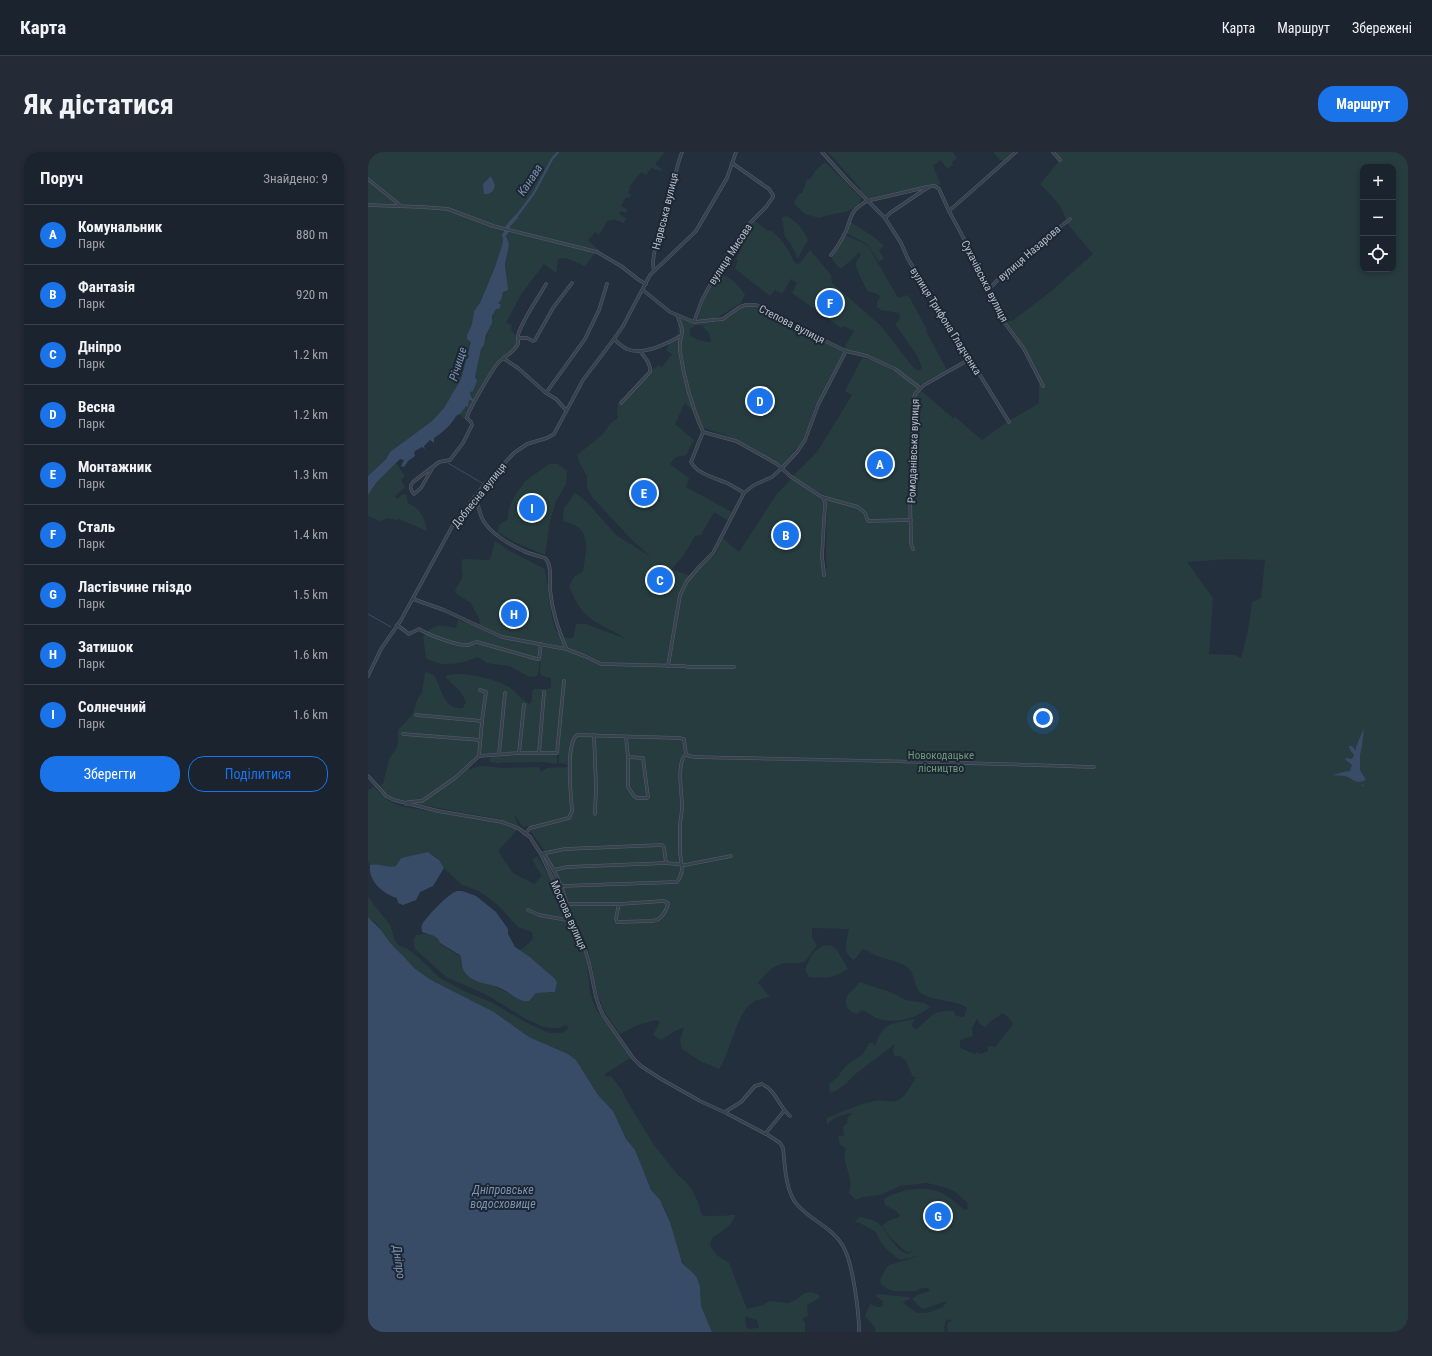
<!DOCTYPE html>
<html lang="uk">
<head>
<meta charset="utf-8">
<style>
	:root { --surface:#1b232e; --page:#242b36; --text:#f1f3f6; --muted:#a0a4aa; --line:#39404a; --accent:#1a73e8 }
	body { margin:0; font-family:"Roboto Condensed",sans-serif; background:var(--page); color:var(--text) }
	.controls { position:absolute; right:12px; top:12px; display:grid; overflow:hidden; border-radius:8px; box-shadow:0 2px 6px #0003 }
	.controls button { width:36px; height:36px; display:grid; place-items:center; padding:0; border:0; border-bottom:1px solid var(--line); background:var(--surface); color:var(--text); font:20px sans-serif }
	.you { position:absolute; left:675px; top:566px; width:14px; height:14px; margin:-10px; border:3px solid #fff; border-radius:50%; background:#1a73e8; box-shadow:0 0 0 6px #1a73e833 }
	.badge { display:grid; place-items:center; width:26px; height:26px; border-radius:50%; background:var(--accent); color:#fff; font-size:13px; font-weight:700 }
	.pin { position:absolute; translate:-50% -50%; border:2px solid #fff; box-shadow:0 1px 4px #0006 }
	.list { margin:0; padding:0; list-style:none }
	h2 { display:flex; justify-content:space-between; align-items:center; height:52px; margin:0; padding:0 16px; font-size:17px }
	h2 small { font-size:13px; font-weight:400; color:var(--muted) }
	.list li { display:grid; grid-template-columns:26px 1fr auto; gap:12px; align-items:center; box-sizing:border-box; height:60px; padding:0 16px; border-top:1px solid var(--line) }
	.list b { display:block; font-size:15px; white-space:nowrap }
	.list p { margin:0; font-size:13px; white-space:nowrap; color:var(--muted) }
	.list em { font-size:13px; font-style:normal; color:var(--muted) }
	.actions { display:flex; gap:8px; padding:12px 16px }
	.actions a { flex:1; padding:9px 0; border:1px solid var(--accent); border-radius:16px; text-align:center; font-size:14px; color:var(--accent) }
	.actions .main { background:var(--accent); color:#fff }
	.icon { flex:none; width:22px; height:22px; fill:none; stroke:currentColor; stroke-width:2; stroke-linecap:round; stroke-linejoin:round }
	.map { position:relative; flex:none; width:1040px; height:1180px; overflow:hidden; border-radius:16px }
	header { display:flex; align-items:center; gap:24px; box-sizing:border-box; height:56px; padding:0 20px; background:var(--surface); border-bottom:1px solid var(--line) }
	header strong { font-size:19px }
	nav { display:flex; gap:22px; margin-inline-start:auto; font-size:14px }
	.intro { display:flex; align-items:center; justify-content:space-between; box-sizing:border-box; height:96px; padding:0 24px }
	h1 { margin:0; font-size:28px }
	.button { padding:10px 18px; border-radius:16px; background:var(--accent); color:#fff; font-size:14px; font-weight:700 }
	main { display:flex; gap:24px; padding:0 24px }
	aside { flex:1; background:var(--surface); border-radius:16px; box-shadow:0 2px 6px #0003 }
	.map>svg:first-child { display:block }
	.green { fill:#263c3f; fill-rule:evenodd }
	.water { fill:#394c67 }
	.lines { fill:none; stroke-linecap:round; stroke-linejoin:round }
	.stream { stroke:#394c67; stroke-width:1 }
	.canal { stroke:#394c67; stroke-width:2.5 }
	.river { stroke:#394c67; stroke-width:4 }
	.minor-casing { stroke:#565f6c; stroke-width:3.5 }
	.minor { stroke:#38414e; stroke-width:2.5 }
	.labels { text-anchor:middle; stroke-width:4; stroke-linejoin:round; paint-order:stroke }
	.street-label { font-size:11px; fill:#b4bcc9; stroke:#1d2633 }
	.park-label { font-size:11px; fill:#6b9a76; stroke:#1d2633 }
	.water-label { font-size:12px; font-style:italic; fill:#7c92b1; stroke:#1d2633 }
</style>
</head>
<body>
<header>
<strong>Карта</strong>
<nav><a>Карта</a><a>Маршрут</a><a>Збережені</a></nav>
</header>
<div class="intro"><h1>Як дістатися</h1><a class="button">Маршрут</a></div>
<main>
<aside>
<h2>Поруч<small>Знайдено: 9</small></h2>
<ul class="list">
<li><span class="badge">A</span><div><b>Комунальник</b><p>Парк</p></div><em>880 m</em></li>
<li><span class="badge">B</span><div><b>Фантазія</b><p>Парк</p></div><em>920 m</em></li>
<li><span class="badge">C</span><div><b>Дніпро</b><p>Парк</p></div><em>1.2 km</em></li>
<li><span class="badge">D</span><div><b>Весна</b><p>Парк</p></div><em>1.2 km</em></li>
<li><span class="badge">E</span><div><b>Монтажник</b><p>Парк</p></div><em>1.3 km</em></li>
<li><span class="badge">F</span><div><b>Сталь</b><p>Парк</p></div><em>1.4 km</em></li>
<li><span class="badge">G</span><div><b>Ластівчине гніздо</b><p>Парк</p></div><em>1.5 km</em></li>
<li><span class="badge">H</span><div><b>Затишок</b><p>Парк</p></div><em>1.6 km</em></li>
<li><span class="badge">I</span><div><b>Солнечний</b><p>Парк</p></div><em>1.6 km</em></li>
</ul>
<div class="actions"><a class="main">Зберегти</a><a>Поділитися</a></div>
</aside>
<div class="map">
<svg width="1040" height="1180" viewBox="0 0 1040 1180">
	<rect width="100%" height="100%" fill="#242f3e"/>
	<g class="green">
		<path d="M0,0H297L287,12L294,17L293,19L283,16L278,23L273,20L261,35L262,36L260,41L263,43L261,46L258,45L253,54L259,57L258,61L253,59L251,62L258,66L256,71L245,67L244,69L240,68L231,83L227,80L220,88L233,100H228L217,114L198,106L190,107L188,121L176,112L154,141L138,171L144,173L143,177C144,180 147,182 149,185C153,193 141,202 135,205L133,204L127,212L118,228L120,229L105,254L98,268L91,262H92L103,245L102,239L105,238C108,226 108,203 116,193L126,160L128,157L132,156L130,151L136,139L139,129L137,113L139,106V86L138,84L134,85L135,88L134,93L127,115L112,151L106,159L104,172L99,183L103,190L93,227L76,256L64,269L22,300L18,306L0,324Z"/>
		<polygon points="458,0 585,0 589,6 584,10 585,13 579,17 573,8 565,14 573,33 566,32 503,46 498,46 491,40 493,37 464,4"/>
		<polygon points="625,0 650,0 639,9 632,8"/>
		<path d="M684,0H1040V1180H580L579,1174L580,1170L584,1169L581,1167L578,1169L576,1175L577,1180H508C507,1172 501,1170 497,1164L502,1152L509,1155H514L515,1149L508,1144L509,1142L541,1145L542,1147L535,1150L540,1155L550,1161H559L575,1155L579,1149L556,1157L553,1156L544,1147L551,1142L562,1139L560,1136H554L548,1139H526L520,1137L513,1132L512,1128L517,1118L521,1113L554,1103L532,1108C522,1101 512,1093 508,1080L490,1070H486L492,1065C497,1066 506,1068 510,1071C520,1080 527,1100 541,1102L544,1098L540,1101L538,1100L523,1086L514,1074L520,1069L531,1065L532,1063L528,1059L517,1053L516,1047C533,1037 555,1033 574,1041C582,1045 590,1053 597,1058L600,1057L599,1050L587,1040L576,1035L559,1031L532,1034L512,1043L494,1045L488,1048L481,1041C487,1025 472,1011 478,996L472,993L470,984H476L475,975L480,970L479,969L480,965L485,961C475,962 465,965 459,973V966C473,960 492,952 506,949C515,947 522,952 531,948C538,944 544,932 548,925H545L538,909L532,904H527C524,900 525,897 527,892L486,923C480,930 472,938 462,941L461,932L471,924L473,920L479,913L495,902L501,891H505L507,894C515,869 525,872 547,867C544,871 543,872 546,877H549C562,865 566,857 586,859L588,864L596,865L599,856C593,850 566,848 556,843C545,838 548,823 541,817C532,809 520,808 509,804C505,802 500,799 495,797L486,808C473,801 479,788 481,777L444,776V785L449,794C446,797 439,808 437,809C432,812 424,811 418,811C406,812 397,822 390,831L402,845C397,846 391,847 387,849C369,857 363,900 351,917L334,910L314,897L312,888L316,876L309,878L293,888L285,883L292,870L288,868L270,873L254,881H251L238,862L233,852L229,840L220,795L197,748L192,733L178,708L176,698L163,680L161,674L155,675L146,662L150,674L129,667L28,648L20,644L10,634L15,632L21,607L28,597L30,591V578L44,563L50,546L54,541L57,520L66,523C74,536 75,558 95,556L98,550L92,539L77,525C86,517 126,527 137,533C148,538 153,548 161,552L164,550V540L166,537H180L183,535V526L174,524L172,521L173,496C188,494 203,499 216,505C223,508 226,511 234,510C215,499 194,494 172,490L171,516L169,524L162,525L141,514L118,511L114,507L109,505C94,512 73,516 58,506L55,484C68,471 72,473 88,476L90,468L111,475L112,469L103,451L87,441C87,435 92,431 94,426C96,420 91,413 95,407L122,408L127,389L142,399L177,417C180,430 182,472 190,481C195,486 199,486 205,486L208,472H218L258,487C245,478 229,473 217,462C210,455 205,443 201,434L206,425L215,419C217,404 223,386 210,375C206,372 200,371 195,369L196,356L207,341L218,349L248,383L283,405L264,388L225,346L219,336V324L211,310L209,303L234,283L243,271L250,266L249,257L250,252L281,221L283,216L286,217L290,213L294,215L304,202L298,198L301,191L310,181V170L313,165L327,171L330,167L337,146L352,121L366,129L377,142L373,151L347,167L346,171L362,165L373,157L381,153L394,157L418,171L477,200L459,235L446,257L440,276L434,289L414,314L389,299L360,284L330,274L325,259L317,251L307,272L326,288L318,303L308,305L302,312L321,326L318,335L364,360L361,369L346,360L333,383L327,384L316,403L304,417L325,425L337,411L348,402L355,386L371,400L408,343L423,327C435,332 446,338 455,347L453,398L455,420L459,416C456,392 461,368 457,344L425,324L449,300L484,243L477,239L494,206C525,210 562,247 586,267V264L614,288L639,270L671,251V231L655,197L636,172L637,168L644,169L681,141L725,102L699,71C696,55 683,43 672,32L691,9ZM995,15H1025V117H995ZM328,173H336L334,174L341,181L343,190C337,190 327,188 322,183V177ZM861,407L897,408L893,446L884,450L880,479L873,506L867,503L841,502L845,446L819,410ZM148,600H191V611L202,613V615L179,616L173,620L171,615L134,616L118,614L108,615L102,618L99,613L114,602ZM635,861L642,867L645,872L627,895L620,894L619,900L612,902L609,900L607,902L592,896V888L605,884L604,876L609,867L612,872L617,875L623,869Z"/>
		<polygon points="457,10 493,46 491,53 478,60 465,62 451,66 437,62 428,54 426,50 431,42 434,41 439,28 442,27 448,18"/>
		<path d="M418,64C427,68 438,79 440,89L435,96L430,107L423,92L417,85L414,66Z"/>
		<path d="M387,69L400,79L403,78C410,84 416,91 420,98C424,103 424,109 429,112H431L442,98L463,123L464,131L513,174L544,214L550,219L554,216L550,205L527,172L532,167L531,161L513,158L509,155V150L512,145L511,143L500,139C497,135 487,115 488,111C489,108 492,105 493,102L491,101L474,116H471L464,107V104L476,83L491,89L500,94L530,146L539,143L542,146L559,178L558,179L579,218L551,233L528,216L498,202L480,199L476,196L486,179L475,174L473,176L424,141L429,131L423,127L414,142L407,138L402,144L367,117L370,108L368,107L373,97L369,94L375,82Z"/>
		<polygon points="481,69 506,85 516,94 511,98 516,106 511,110 499,92 478,81"/>
		<path d="M28,311L37,324L33,328L37,335L29,342L27,345L29,347L35,342L38,343L40,351C54,358 56,365 59,379L31,367L28,368L20,366L12,369L0,364V343L8,331Z"/>
		<path d="M181,312H190L199,319L198,332L188,349L182,370L177,403L146,390L130,380L131,373L140,367C139,354 148,341 156,331V330Z"/>
		<polygon points="151,602 189,602 189,612 173,610 128,611 122,610 121,607 124,605"/>
		<path d="M6,635C14,644 21,650 32,654L137,672L150,677L130,699L145,721L166,732L174,724L164,708L169,704L180,722L214,794L219,811L222,841L228,857L264,905L237,922V925L243,924L253,937L258,947L286,993L309,1022L317,1029L324,1038L330,1050L334,1063C344,1066 349,1062 359,1064L362,1063H367C366,1072 352,1081 344,1086L342,1093C345,1098 348,1103 353,1106C357,1109 359,1108 361,1111L379,1157L395,1153L402,1149L420,1151L428,1148L437,1141L444,1140L451,1143L452,1146L439,1153L440,1164L435,1166V1168L437,1171V1180H344L333,1154L332,1135L312,1106L302,1070L295,1053L283,1038L271,1010L258,987L245,959L230,943L208,908L200,902L161,885L126,860L63,828L46,816L24,793L8,771L0,765V745L22,773L27,788L30,793L38,796L50,805L72,826L98,840L123,850L159,871L181,881H194L201,876L198,873L191,876H183L173,874L156,866L119,843L78,825L47,797L45,789L48,783L58,782L66,784L70,787L72,792L92,804L93,811L100,823L103,826L127,834L144,843L173,840L183,841L187,840L189,831L162,805L151,798C156,797 162,790 165,786L164,780L150,775L131,754L118,744L109,738L94,733L76,716L74,712L68,705L60,700L33,706L28,714C20,716 11,711 2,713L0,710V638ZM377,1164L389,1168L391,1176L380,1177L378,1174Z"/>
		<path d="M458,793L464,794L469,798L480,817C464,827 459,826 441,825L437,818C441,807 446,796 458,793Z"/>
		<path d="M491,830L522,840L538,848L557,851L562,855C548,867 525,873 508,866C503,863 499,860 494,858L489,862C483,860 479,858 478,851C477,841 487,838 491,830Z"/>
	</g>
	<g class="water">
		<polygon points="123,24 127,33 125,39 120,42 116,42 115,32"/>
		<path d="M137,78L139,80L138,84L141,92L137,113L140,137V138L135,140L133,148L130,151L133,153L131,157H128L124,164V171L118,183L116,193L113,197L107,225L109,229L105,239L102,240L103,245L106,249L101,248L100,255L98,254L93,261L88,264C84,272 74,281 66,286V291L62,288L56,294L57,297L54,295L47,299L46,301L47,304L40,309L36,315L33,314L36,308L32,307L8,331L0,343V324L18,307L22,300L64,269L76,256L93,227L103,190L99,187V183L104,172L106,159L112,151L127,115L134,93L135,88L134,83Z"/>
		<path d="M996,576L994,594L992,603V618L998,628C989,632 987,629 980,625C975,623 969,624 964,623C970,622 976,619 982,619L984,613L977,607L979,606L984,607L986,603C985,600 981,599 981,594H984L988,599V595Z"/>
		<path d="M60,700L71,708L76,716L65,734L52,740L48,748L35,753L30,751L29,746C15,742 0,729 2,713C11,711 19,716 28,714L33,706Z"/>
		<path d="M89,739H94L108,744L128,760L140,777V782L147,795L162,805L187,827L189,831L187,840L168,841L161,849C151,850 145,843 136,838C125,831 109,833 99,823C92,815 95,812 92,803L72,791L70,787L66,784L54,780C54,777 53,776 54,773C57,766 81,741 89,739Z"/>
		<polygon points="0,765 13,778 24,793 38,807 46,816 63,828 126,860 161,885 200,902 208,908 230,943 245,959 258,987 267,998 283,1038 292,1048 302,1070 314,1111 326,1122 329,1126 332,1135 333,1154 344,1180 0,1180"/>
	</g>
	<g class="lines">
		<g class="stream">
			<polyline points="80,311 114,331"/>
			<polyline points="0,462 23,475"/>
			<polyline points="994,633 996,634"/>
		</g>
		<polyline class="canal" points="148,65 166,41 184,7 190,0"/>
		<polyline class="river" points="138,81 140,74 148,65"/>
		<g class="minor-casing">
			<g id="minor">
				<polyline points="454,0 480,29 517,66 533,91 540,107 641,270"/>
				<polyline points="685,0 692,8"/>
				<polyline points="0,27 33,54"/>
				<polyline points="0,53 54,55 80,57 125,74 229,100 253,114 271,128 278,132"/>
				<polyline points="581,59 648,0"/>
				<polyline points="517,66 522,61 556,38 563,34 567,34 571,37 581,59 617,126 636,170 656,197 675,234"/>
				<path d="M463,103C468,97 475,85 478,79C484,63 482,59 499,49L559,35"/>
				<path d="M286,118C281,105 298,61 302,45C306,29 308,16 314,0"/>
				<polyline points="622,136 638,119 673,90 702,67"/>
				<polyline points="275,138 302,160 326,170 355,167 372,155 378,153 388,153 395,156 418,170 478,199 499,204 527,217 552,236"/>
				<path d="M309,163C311,169 315,176 314,181C312,188 311,192 312,199C316,227 324,255 335,280L323,310C329,322 347,326 359,331C365,334 371,338 376,341"/>
				<polyline points="326,170 334,148 347,124 354,114 357,106 378,75 398,55 405,45 405,43 401,37 364,11"/>
				<polyline points="150,186 159,186 165,189 167,188 185,156 204,131"/>
				<path d="M246,187C250,191 255,195 259,197C275,204 297,192 311,185"/>
				<polyline points="135,206 150,216 178,241 188,247 198,258"/>
				<polyline points="178,241 217,187 231,158 239,132"/>
				<path d="M253,251L282,220C283,211 277,206 272,199"/>
				<polyline points="335,280 368,289 377,294 409,312 422,324 454,345 490,355 497,361 500,369 543,368"/>
				<path d="M65,315L53,336L46,342C43,339 41,334 45,330L71,310L82,308L95,291L104,273L103,270L99,266C99,260 125,217 130,211C136,204 146,201 150,192C151,188 149,184 151,180C157,164 169,148 178,132"/>
				<path d="M106,345C111,352 111,361 115,368C122,381 142,393 156,399C160,402 177,405 178,407C184,414 182,429 182,437C184,459 190,476 198,496"/>
				<polyline points="455,345 457,351 454,404 456,423"/>
				<polyline points="545,397 543,391 542,339 545,308 545,250 547,242 556,233 602,207"/>
				<polyline points="45,447 76,458 134,485 198,497 219,505 233,512 315,514 321,515 366,515"/>
				<path d="M29,473L41,482L51,477C61,483 89,494 100,493C104,492 106,490 109,490L169,507H171L173,492"/>
				<polyline points="300,514 312,443 319,429 332,414 345,401 376,341 386,333 404,325 414,316 429,300 437,288 450,253 478,199"/>
				<polyline points="0,524 13,497 33,468 85,373 94,361 116,333 146,301 159,292 179,286 186,282 215,228 246,187 255,174 282,123 328,79 359,26 368,0"/>
				<polyline points="48,563 114,569"/>
				<polyline points="35,582 112,588"/>
				<polyline points="226,583 228,634 227,662"/>
				<polyline points="258,585 260,605 260,635 266,644 269,646 279,646 280,645 275,606 260,605"/>
				<polyline points="151,601 156,553"/>
				<polyline points="171,601 176,540"/>
				<polyline points="131,602 137,541"/>
				<polyline points="111,604 114,569 118,540 112,538"/>
				<path d="M0,624L18,644L26,648L70,659L134,670L150,676L162,685L173,702L217,797L221,811L228,845L231,854L235,863L265,906L273,914L293,927L332,949L358,961L400,983L412,991L415,996C417,1013 417,1035 427,1050C440,1068 466,1075 476,1096C485,1113 491,1160 491,1180"/>
				<polyline points="38,652 40,650 54,649 87,626 111,604 151,601 189,601 196,529"/>
				<path d="M157,682L162,676L201,666L204,659C203,644 197,592 209,583L311,586L316,587L318,602L321,604L327,605C460,608 593,610 726,615"/>
				<polyline points="173,702 197,697 294,693 296,695 298,711"/>
				<path d="M176,702C187,718 194,734 199,752"/>
				<polyline points="186,718 199,715 298,711 317,713 363,704"/>
				<path d="M194,734L309,730C317,719 313,713 312,700C312,691 312,681 312,672C313,666 314,660 314,653C314,641 308,611 318,602"/>
				<path d="M197,752H251L296,749L300,751C299,759 293,768 285,769L249,770L248,766L251,752"/>
				<polyline points="160,758 171,763 199,768"/>
				<path d="M357,960L373,950L387,934L394,932C408,938 411,955 422,964"/>
				<polyline points="397,982 416,959"/>
			</g>
		</g>
		<use href="#minor" class="minor"/>
	</g>
	<g class="labels">
		<g class="street-label">
			<text transform="translate(297 59) rotate(-76)" y="4">Нарвська вулиця</text>
			<text transform="translate(661 101) rotate(-41)" y="4">вулиця Назарова</text>
			<text transform="translate(362 102) rotate(-57)" y="4">вулиця Мисова</text>
			<text transform="translate(617 129) rotate(63)" y="4">Сухачівська вулиця</text>
			<text transform="translate(578 169) rotate(58)" y="4">вулиця Трифона Гладченка</text>
			<text transform="translate(424 172) rotate(27)" y="4">Степова вулиця</text>
			<text transform="translate(545 299) rotate(-88)" y="4">Ромоданівська вулиця</text>
			<text transform="translate(111 343) rotate(-51)" y="4">Доблесна вулиця</text>
			<text transform="translate(201 763) rotate(66)" y="4">Мостова вулиця</text>
		</g>
		<g class="park-label">
			<text x="573" y="607">Новокодацьке<tspan x="573" dy="13">лісництво</tspan></text>
		</g>
		<g class="water-label">
			<text transform="translate(162 28) rotate(-57)" y="4">Канава</text>
			<text transform="translate(90 212) rotate(-73)" y="4">Річище</text>
			<text x="135" y="1042">Дніпровське<tspan x="135" dy="14">водосховище</tspan></text>
			<text transform="translate(31 1110) rotate(82)" y="4">Дніпро</text>
		</g>
	</g>
</svg>
<div class="controls">
<button>+</button>
<button>−</button>
<button><svg class="icon" aria-label="locate" viewBox="0 0 24 24"><circle cx="12" cy="12" r="6"/><path d="M12 2v4M12 18v4M2 12h4M18 12h4"/></svg></button>
</div>
<div class="you"></div>
<div class="pin badge" style="left:512px;top:312px">A</div>
<div class="pin badge" style="left:418px;top:383px">B</div>
<div class="pin badge" style="left:292px;top:428px">C</div>
<div class="pin badge" style="left:392px;top:249px">D</div>
<div class="pin badge" style="left:276px;top:341px">E</div>
<div class="pin badge" style="left:462px;top:151px">F</div>
<div class="pin badge" style="left:570px;top:1064px">G</div>
<div class="pin badge" style="left:146px;top:462px">H</div>
<div class="pin badge" style="left:164px;top:356px">I</div>
</div>
</main>
</body>
</html>
